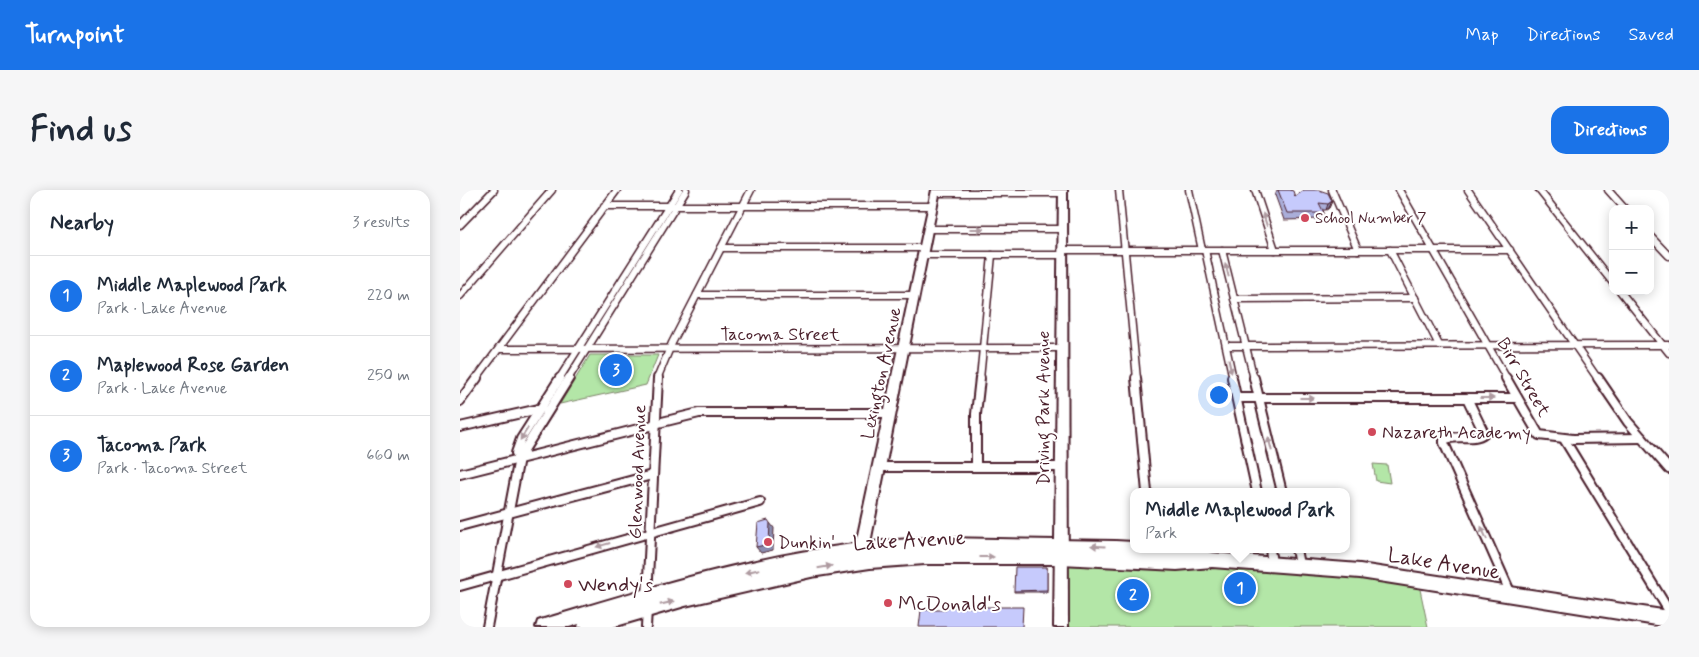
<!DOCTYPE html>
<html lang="en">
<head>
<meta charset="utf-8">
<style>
	:root { --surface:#fff; --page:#f6f6f7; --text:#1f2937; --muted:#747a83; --line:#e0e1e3; --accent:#1a73e8 }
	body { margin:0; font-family:Mynerve,sans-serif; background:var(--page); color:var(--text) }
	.controls { position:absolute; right:15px; top:15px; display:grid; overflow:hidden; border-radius:10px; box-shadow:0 2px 12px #0003 }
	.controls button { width:45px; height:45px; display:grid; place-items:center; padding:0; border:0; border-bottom:1px solid var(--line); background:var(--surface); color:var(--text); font:25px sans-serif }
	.you { position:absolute; left:758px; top:204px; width:18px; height:18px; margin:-12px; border:4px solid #fff; border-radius:50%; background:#1a73e8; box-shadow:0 0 0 8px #1a73e833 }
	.badge { display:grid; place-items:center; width:32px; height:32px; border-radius:50%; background:var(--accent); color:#fff; font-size:16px; font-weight:700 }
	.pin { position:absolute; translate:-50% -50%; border:2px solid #fff; box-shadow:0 1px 5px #0006 }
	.popup { position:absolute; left:670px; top:298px; width:220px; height:65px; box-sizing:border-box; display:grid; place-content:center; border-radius:10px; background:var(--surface); filter:drop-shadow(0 1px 4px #0005); font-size:16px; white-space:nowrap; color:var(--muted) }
	.popup b { font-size:19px; color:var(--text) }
	.popup::after { content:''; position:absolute; left:50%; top:100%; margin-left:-10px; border:10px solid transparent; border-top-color:var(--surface) }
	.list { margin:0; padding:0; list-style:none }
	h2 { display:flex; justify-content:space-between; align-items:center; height:65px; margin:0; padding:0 20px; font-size:21px }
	h2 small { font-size:16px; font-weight:400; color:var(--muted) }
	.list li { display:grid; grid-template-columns:32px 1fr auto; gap:15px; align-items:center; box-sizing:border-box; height:80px; padding:0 20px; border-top:1px solid var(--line) }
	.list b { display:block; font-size:19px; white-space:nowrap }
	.list p { margin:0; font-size:16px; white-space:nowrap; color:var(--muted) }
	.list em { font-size:16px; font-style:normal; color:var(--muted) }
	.map { position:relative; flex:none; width:1209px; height:437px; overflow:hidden; border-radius:15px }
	header { display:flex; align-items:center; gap:30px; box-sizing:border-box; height:70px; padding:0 25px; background:var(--accent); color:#fff }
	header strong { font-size:24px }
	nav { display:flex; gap:28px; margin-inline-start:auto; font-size:18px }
	.intro { display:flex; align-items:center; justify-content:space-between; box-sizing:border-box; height:120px; padding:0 30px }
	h1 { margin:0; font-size:35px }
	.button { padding:12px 22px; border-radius:15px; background:var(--accent); color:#fff; font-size:18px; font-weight:700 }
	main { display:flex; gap:30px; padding:0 30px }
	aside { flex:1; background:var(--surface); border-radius:15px; box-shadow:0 2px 12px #0003 }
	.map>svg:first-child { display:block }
	.green { fill:#b3e6a7; stroke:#7e8269 }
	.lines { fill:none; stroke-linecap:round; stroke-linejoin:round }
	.street-far1-casing { stroke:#4a1f2b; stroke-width:9 }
	.street-casing { stroke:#4a1f2b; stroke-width:12 }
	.secondary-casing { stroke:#4a1f2b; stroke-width:4 }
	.primary-casing { stroke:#4a1f2b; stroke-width:4 }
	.street-far1 { stroke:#fff; stroke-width:6 }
	.street { stroke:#fff; stroke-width:8 }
	.secondary { fill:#fff; fill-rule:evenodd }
	.primary { fill:#fff; fill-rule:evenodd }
	.wall { fill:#aaaed9; stroke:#4a1f2b }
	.shaded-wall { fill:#8b8db0; stroke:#4a1f2b }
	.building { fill:#c6cafc; stroke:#4a1f2b }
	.oneway { fill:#ae9aa0 }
	.poi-dot { fill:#d1495b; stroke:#fff; stroke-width:2 }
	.labels { text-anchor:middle; stroke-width:4; stroke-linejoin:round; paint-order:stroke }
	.far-poi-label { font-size:15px; fill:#4a1f2b; stroke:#fff; text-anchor:start }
	.street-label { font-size:18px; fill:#4a1f2b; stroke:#fff }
	.poi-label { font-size:18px; fill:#4a1f2b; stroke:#fff; text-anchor:start }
	.near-street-label { font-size:21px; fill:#4a1f2b; stroke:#fff }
	.near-poi-label { font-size:21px; fill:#4a1f2b; stroke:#fff; text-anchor:start }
</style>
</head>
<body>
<header>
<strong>Turnpoint</strong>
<nav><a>Map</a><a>Directions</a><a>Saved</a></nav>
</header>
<div class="intro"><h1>Find us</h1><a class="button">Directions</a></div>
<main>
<aside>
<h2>Nearby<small>3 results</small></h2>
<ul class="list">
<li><span class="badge">1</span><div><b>Middle Maplewood Park</b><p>Park · Lake Avenue</p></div><em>220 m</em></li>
<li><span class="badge">2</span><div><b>Maplewood Rose Garden</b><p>Park · Lake Avenue</p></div><em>250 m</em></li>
<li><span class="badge">3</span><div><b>Tacoma Park</b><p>Park · Tacoma Street</p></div><em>660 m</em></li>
</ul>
</aside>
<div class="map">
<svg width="1209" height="437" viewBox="0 0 1209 437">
	<rect width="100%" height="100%" fill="#fff"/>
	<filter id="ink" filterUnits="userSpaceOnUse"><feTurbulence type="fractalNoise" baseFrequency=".02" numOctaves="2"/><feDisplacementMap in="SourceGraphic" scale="10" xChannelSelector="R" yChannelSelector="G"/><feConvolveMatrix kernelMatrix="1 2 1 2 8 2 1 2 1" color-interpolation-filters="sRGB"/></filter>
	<g filter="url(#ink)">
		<g class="green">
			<polygon points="130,165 198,165 186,195 100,214"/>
			<polygon points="913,274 927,275 930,293 916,291"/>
			<polygon points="601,367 958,390 968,437 601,437"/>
		</g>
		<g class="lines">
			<g class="street-far1-casing">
				<g id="street-far1">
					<polyline points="659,0 677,189"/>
					<polyline points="729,0 742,60"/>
					<polyline points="795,0 815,60"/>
					<polyline points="872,0 898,60"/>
					<polyline points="939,0 1047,189"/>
					<polyline points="1008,0 1138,189"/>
					<polyline points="1079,0 1153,93"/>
					<polyline points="1148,0 1165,19"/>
					<polyline points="475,3 603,3"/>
					<polyline points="144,16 473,16"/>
					<polyline points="0,35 34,0"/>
					<polyline points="468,39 602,39"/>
					<polyline points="1190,46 1209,66"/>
					<polyline points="261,58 464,58"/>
					<polyline points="602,60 1050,60"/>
					<polyline points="745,60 773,189"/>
					<polyline points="762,60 794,189"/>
					<polyline points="930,60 979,155"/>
					<polyline points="463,65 602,65"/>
					<polyline points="1160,101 1209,163"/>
					<polyline points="237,105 455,105"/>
					<polyline points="0,106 92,0"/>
					<polyline points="774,109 955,108"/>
					<polyline points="766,156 1209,155"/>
					<polyline points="39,159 601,158"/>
					<polyline points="16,189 157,0"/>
					<polyline points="99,189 219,0"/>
					<polyline points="108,189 226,0"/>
					<polyline points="197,189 212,153 291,0"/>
					<polyline points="520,189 532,65"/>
				</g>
			</g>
			<g class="street-casing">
				<g id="street">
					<polyline points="676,188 687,302"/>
					<polyline points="772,188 797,302"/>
					<polyline points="794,188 822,302"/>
					<polyline points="1046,188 1079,245 1113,249 1182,248"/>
					<polyline points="1138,188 1168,232 1209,279"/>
					<polyline points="777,208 1057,208"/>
					<path d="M1007,208L1024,243C1013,252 996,243 984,250V253L1051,404"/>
					<polyline points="0,211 17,188"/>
					<polyline points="194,234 239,223 431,223"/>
					<polyline points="0,237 83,218"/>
					<polyline points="1104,249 1209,421"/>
					<polyline points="59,268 56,263 61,249 100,188"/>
					<polyline points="420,277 601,277"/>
					<polyline points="516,277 516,224 520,188"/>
					<polyline points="0,284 194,235"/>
					<polyline points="0,336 192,285"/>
					<polyline points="810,359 812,374"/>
					<polyline points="836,359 839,375"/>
					<polyline points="0,396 300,312"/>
					<polyline points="187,408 198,188"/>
					<polyline points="27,437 59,268 109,188"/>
					<polyline points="186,437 187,419"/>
				</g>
			</g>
			<g class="secondary-casing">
				<g id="secondary">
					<polygon points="472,0 480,0 407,368 405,372 400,374 395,372 393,368"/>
					<polygon points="599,0 607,0 608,437 594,437"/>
				</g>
			</g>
			<g class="primary-casing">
				<path id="primary" d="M483,348L655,351L674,352V359H736L752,363L900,374L1209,421V437L900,388L752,377L717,380L601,374H465L410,378L351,387L225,416L153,437H118L119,434L109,437H76L78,431L84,429C214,390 347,349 483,348Z"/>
			</g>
			<use href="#street-far1" class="street-far1"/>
			<use href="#street" class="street"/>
			<use href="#secondary" class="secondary"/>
			<use href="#primary" class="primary"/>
		</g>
		<g class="wall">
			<polygon points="817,0 830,0 835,7 872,11 869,18 866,20 863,20 864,23 861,29 824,30 815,5"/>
			<polygon points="587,377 587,402 554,402 554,401"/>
		</g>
		<g class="shaded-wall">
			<polygon points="872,11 869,18 866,20 868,14"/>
			<polygon points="310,333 314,338 313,360 301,363 296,357"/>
		</g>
		<g class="building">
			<polygon points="818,0 830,0 833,1 835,7 844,0 859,0 868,3 872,11 868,14 859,13 864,23 827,23"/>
			<polygon points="308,330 310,333 309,354 296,357 298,333"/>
			<polygon points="555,377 587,377 587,400 554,401"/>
			<polygon points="486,417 563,417 562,437 459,437 461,420 486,420"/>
		</g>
		<defs><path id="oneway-solid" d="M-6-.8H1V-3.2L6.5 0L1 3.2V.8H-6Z" transform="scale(1.25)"/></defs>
		<g class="oneway">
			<use href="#oneway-solid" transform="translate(805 30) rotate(-108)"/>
			<use href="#oneway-solid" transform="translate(517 39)"/>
			<use href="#oneway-solid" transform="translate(767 80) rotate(-104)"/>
			<use href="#oneway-solid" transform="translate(770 176) rotate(78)"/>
			<use href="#oneway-solid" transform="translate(847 208)"/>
			<use href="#oneway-solid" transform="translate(1027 208)"/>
			<use href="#oneway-solid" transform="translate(64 244) rotate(122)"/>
			<use href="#oneway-solid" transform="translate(810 254) rotate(-104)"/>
			<use href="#oneway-solid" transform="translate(1024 343) rotate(-114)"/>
			<use href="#oneway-solid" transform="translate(143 355) rotate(164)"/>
			<use href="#oneway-solid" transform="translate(638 356) rotate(-176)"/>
			<use href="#oneway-solid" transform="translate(527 367)"/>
			<use href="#oneway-solid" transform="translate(365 377) rotate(-10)"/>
			<use href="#oneway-solid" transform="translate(292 381) rotate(167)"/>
			<use href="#oneway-solid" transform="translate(207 413) rotate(-14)"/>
		</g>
	</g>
	<g class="poi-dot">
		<circle cx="845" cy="28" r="5"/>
		<circle cx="912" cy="242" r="5"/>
		<circle cx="308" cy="352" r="5"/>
		<circle cx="108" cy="394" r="5"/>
		<circle cx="428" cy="413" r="5"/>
	</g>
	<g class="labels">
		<g class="far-poi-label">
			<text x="855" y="33">School Number 7</text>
		</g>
		<g class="street-label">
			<text x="320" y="150">Tacoma Street</text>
			<text transform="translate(421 183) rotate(-78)" y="6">Lexington Avenue</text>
			<text transform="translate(1064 187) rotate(60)" y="6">Birr Street</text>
			<text transform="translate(583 218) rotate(-90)" y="6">Driving Park Avenue</text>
			<text transform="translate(177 282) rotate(-88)" y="6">Glenwood Avenue</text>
		</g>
		<g class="poi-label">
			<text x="922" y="248">Nazareth Academy</text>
			<text x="318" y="358">Dunkin'</text>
		</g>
		<g class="near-street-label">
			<text transform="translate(449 350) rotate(-3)" y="7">Lake Avenue</text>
			<text transform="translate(984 373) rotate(9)" y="7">Lake Avenue</text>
		</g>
		<g class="near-poi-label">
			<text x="118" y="401">Wendy's</text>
			<text x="438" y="420">McDonald's</text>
		</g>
	</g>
</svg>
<div class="controls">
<button>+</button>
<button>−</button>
</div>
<div class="you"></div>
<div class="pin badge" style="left:780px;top:398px">1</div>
<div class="popup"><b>Middle Maplewood Park</b>Park</div>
<div class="pin badge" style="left:673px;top:405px">2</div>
<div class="pin badge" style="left:156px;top:180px">3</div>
</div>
</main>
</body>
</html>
